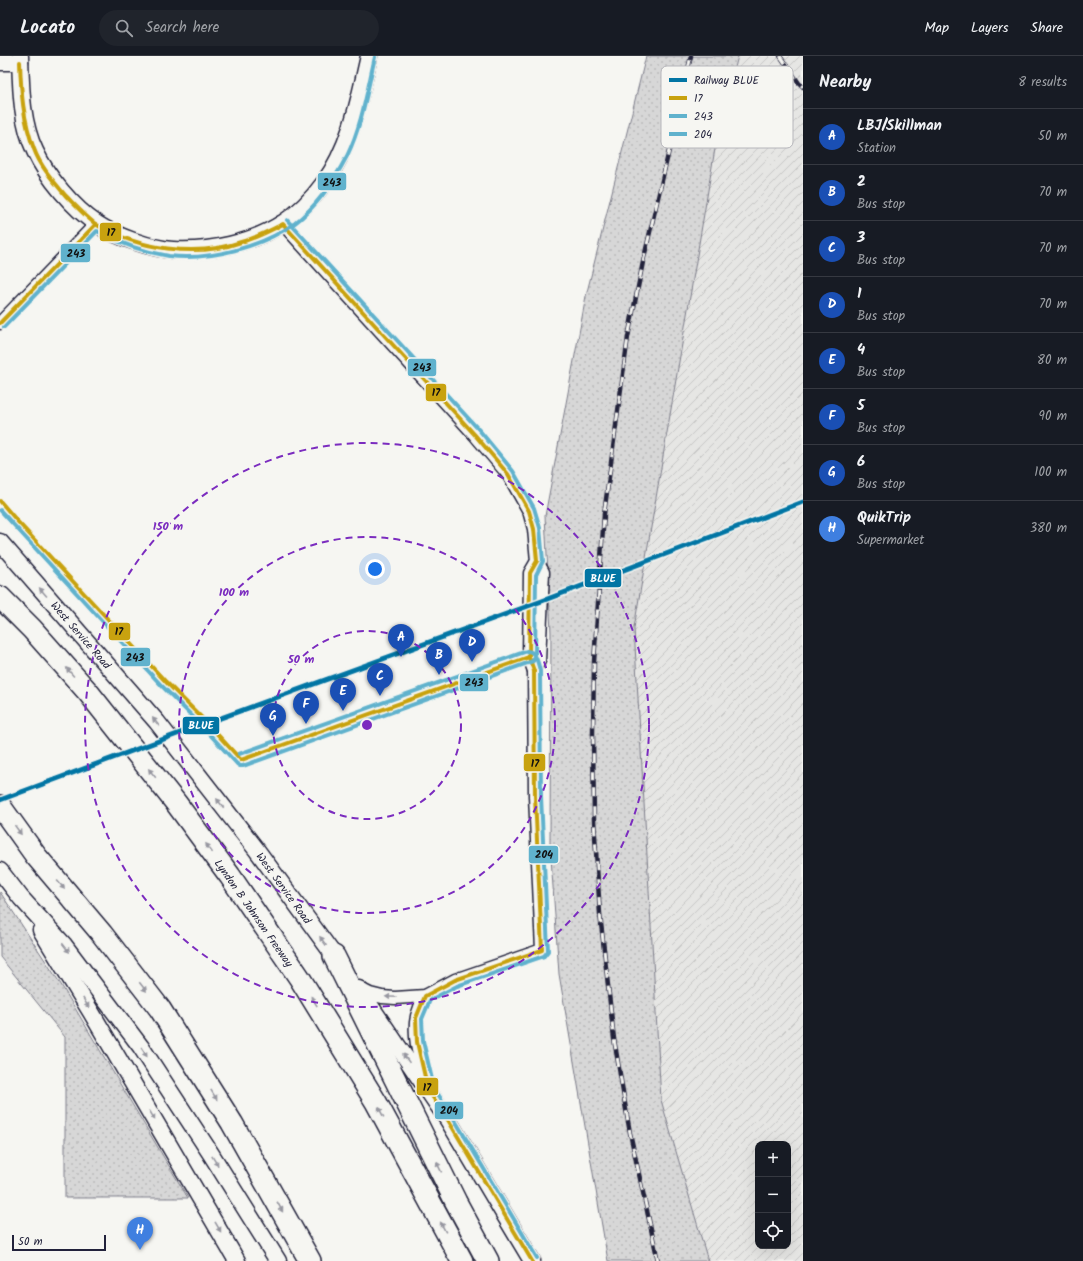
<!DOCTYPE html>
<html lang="en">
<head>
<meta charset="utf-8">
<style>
	:root { --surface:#171b24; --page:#20242c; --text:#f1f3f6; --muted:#9ea1a6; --line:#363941; --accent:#7c3aed }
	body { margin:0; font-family:Kalam,sans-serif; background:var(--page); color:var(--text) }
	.controls { position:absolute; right:12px; bottom:12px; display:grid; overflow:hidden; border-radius:8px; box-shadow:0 4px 16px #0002 }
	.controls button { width:36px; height:36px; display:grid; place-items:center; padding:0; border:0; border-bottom:1px solid var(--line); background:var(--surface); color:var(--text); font:20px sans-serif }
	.scale { position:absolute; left:12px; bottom:10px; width:94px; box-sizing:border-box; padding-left:4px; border:2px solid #22223b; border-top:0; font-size:11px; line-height:14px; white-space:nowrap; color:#22223b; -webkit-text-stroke:3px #f6f6f2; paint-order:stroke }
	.you { position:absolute; left:375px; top:513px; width:14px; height:14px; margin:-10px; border:3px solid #fff; border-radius:50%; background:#1a73e8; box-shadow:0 0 0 6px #1a73e833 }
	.badge { display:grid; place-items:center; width:26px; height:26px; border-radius:50%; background:var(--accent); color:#fff; font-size:13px; font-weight:700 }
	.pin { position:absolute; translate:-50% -33px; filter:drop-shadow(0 1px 2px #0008) }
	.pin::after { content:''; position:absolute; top:21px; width:14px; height:12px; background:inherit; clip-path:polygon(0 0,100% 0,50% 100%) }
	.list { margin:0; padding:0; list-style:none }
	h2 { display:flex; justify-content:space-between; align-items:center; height:52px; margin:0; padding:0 16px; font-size:17px }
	h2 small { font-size:13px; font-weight:400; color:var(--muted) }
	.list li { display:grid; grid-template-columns:26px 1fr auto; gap:12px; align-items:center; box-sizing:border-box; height:56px; padding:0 16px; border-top:1px solid var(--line) }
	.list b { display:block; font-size:15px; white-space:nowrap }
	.list p { margin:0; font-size:13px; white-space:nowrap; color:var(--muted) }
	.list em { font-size:13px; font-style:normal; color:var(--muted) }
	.icon { flex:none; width:22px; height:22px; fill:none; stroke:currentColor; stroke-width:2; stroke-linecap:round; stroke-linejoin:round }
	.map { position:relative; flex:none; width:803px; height:1205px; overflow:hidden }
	header { display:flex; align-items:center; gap:24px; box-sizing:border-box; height:56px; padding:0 20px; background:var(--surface); border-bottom:1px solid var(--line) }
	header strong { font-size:19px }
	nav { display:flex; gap:22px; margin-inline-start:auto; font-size:14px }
	.search { width:280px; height:36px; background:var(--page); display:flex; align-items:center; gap:10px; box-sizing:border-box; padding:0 14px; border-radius:22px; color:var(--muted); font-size:15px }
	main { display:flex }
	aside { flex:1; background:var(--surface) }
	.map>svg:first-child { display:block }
	.industrial { fill:url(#industrial-furrows); fill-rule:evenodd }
	.grass { fill:url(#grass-dots); stroke:#7c7c89 }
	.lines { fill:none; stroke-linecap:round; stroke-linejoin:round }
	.street-casing { stroke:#22223b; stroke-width:15 }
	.secondary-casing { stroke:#22223b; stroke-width:19 }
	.highway-casing { stroke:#22223b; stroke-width:24 }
	.street { stroke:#f6f6f2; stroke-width:12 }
	.secondary { stroke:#f6f6f2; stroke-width:16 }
	.highway { stroke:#f6f6f2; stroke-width:21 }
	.rail-casing { stroke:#22223b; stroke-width:4.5 }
	.rail { stroke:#f6f6f2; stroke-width:3; stroke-dasharray:9; stroke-linecap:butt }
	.bus-1-casing { stroke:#f6f6f2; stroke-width:7 }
	.bus-2-casing { stroke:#f6f6f2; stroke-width:7 }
	.bus-3-casing { stroke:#f6f6f2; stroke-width:7 }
	.bus-1 { stroke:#c8a20f; stroke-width:4 }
	.bus-2 { stroke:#60b2cd; stroke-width:4 }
	.bus-3 { stroke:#60b2cd; stroke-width:4 }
	.rail-1-casing { stroke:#f6f6f2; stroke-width:8 }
	.rail-1 { stroke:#0275a4; stroke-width:5 }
	.oneway { fill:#9797a0 }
	.ring { fill:none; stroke:#7b2cbf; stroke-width:2; stroke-dasharray:7 5 }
	.labels { text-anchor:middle; stroke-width:3; stroke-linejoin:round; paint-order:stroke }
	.street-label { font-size:11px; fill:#22223b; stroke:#f6f6f2 }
	.key { fill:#f6f6f2; stroke:#b6b6bb; stroke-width:1 }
	.key-label { font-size:11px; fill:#22223b }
	.centre { fill:#7b2cbf; stroke:#f6f6f2; stroke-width:2 }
	.ring-label { font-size:12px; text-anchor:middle; font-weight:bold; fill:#7b2cbf; stroke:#f6f6f2; stroke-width:3; stroke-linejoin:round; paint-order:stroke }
	.line-badge { stroke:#f6f6f2; stroke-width:1.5 }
	.badge-label { font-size:11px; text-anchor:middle; font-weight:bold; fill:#fff }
	.pale-badge-label { font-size:11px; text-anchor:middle; font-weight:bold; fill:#111 }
</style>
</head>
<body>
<header>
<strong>Locato</strong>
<div class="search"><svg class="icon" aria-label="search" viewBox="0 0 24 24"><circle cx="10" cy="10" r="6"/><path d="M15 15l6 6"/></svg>Search here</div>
<nav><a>Map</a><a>Layers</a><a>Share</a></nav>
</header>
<main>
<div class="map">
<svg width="803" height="1205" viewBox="0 0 803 1205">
	<defs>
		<pattern id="industrial-furrows" width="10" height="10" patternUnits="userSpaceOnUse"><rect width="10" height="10" fill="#e6e6e4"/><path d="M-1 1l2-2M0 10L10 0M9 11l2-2" fill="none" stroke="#c5c5c4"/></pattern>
		<pattern id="grass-dots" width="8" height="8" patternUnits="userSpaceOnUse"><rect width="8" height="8" fill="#d7d7d7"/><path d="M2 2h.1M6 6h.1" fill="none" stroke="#b8b8b9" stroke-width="1.8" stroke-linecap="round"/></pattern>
	</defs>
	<rect width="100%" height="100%" fill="#f6f6f2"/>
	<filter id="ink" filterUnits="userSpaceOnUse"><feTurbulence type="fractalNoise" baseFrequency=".025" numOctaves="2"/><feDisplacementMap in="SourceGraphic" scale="8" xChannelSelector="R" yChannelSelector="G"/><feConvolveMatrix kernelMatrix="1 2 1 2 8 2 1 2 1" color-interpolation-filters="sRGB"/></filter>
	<g filter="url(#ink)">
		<path class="industrial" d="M738,0H803V1205H708L661,1044L634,572L717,81ZM758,1088H788V1190H758Z"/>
		<g class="grass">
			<polygon points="646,0 738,0 717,81 634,572 661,1044 708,1205 608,1205 559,918 550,787 551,576 545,460 586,240"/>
			<polygon points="0,836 60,927 188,1142 65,1142 65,981 0,901"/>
		</g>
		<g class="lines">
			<g class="street-casing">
				<g id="street">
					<polyline points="283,168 475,379 508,418 529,455 534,473 537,505 543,516 539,605 534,615"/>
					<polyline points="0,267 96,168"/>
					<polyline points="358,932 370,938 382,941 395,942 425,940 455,924 542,894 535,740 534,615 529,601 530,517 537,505"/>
					<path d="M425,940C422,946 419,953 417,960C412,983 422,1008 427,1029"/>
				</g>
			</g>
			<g class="secondary-casing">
				<g id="secondary">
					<path d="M20,0C21,31 21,66 35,95C47,121 73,152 97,168C115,180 152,193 173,194C209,196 253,187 283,167C299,157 313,142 324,127C351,90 359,44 369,0"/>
					<polyline points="0,6 20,6"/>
					<polyline points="0,486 157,666 256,793 341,909"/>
					<polyline points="0,815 21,842 64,889 141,991 211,1098 278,1205"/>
					<polyline points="41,874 91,956 237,1205"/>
					<polyline points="359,933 448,1064 532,1205"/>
				</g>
			</g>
			<g class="highway-casing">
				<g id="highway">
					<polyline points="0,541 32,573 88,636 176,747 230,820 299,921 376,1046 462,1205"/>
					<polyline points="0,750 36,800 102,878 160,953 232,1067 310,1205"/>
					<polyline points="334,900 456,1146 488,1205"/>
				</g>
			</g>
			<use href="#street" class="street"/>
			<use href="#secondary" class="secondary"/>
			<use href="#highway" class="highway"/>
			<g class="rail-casing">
				<g id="rail">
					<polyline points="780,0 799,27 803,31"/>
					<polyline points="658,1205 630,1077 614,983 600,858 594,764 593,677 594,606 604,458 628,281 643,206 691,0"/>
				</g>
			</g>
			<use href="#rail" class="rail"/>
			<g class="bus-1-casing">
				<g id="bus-1">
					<path d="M20,6C21,36 23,64 34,93C40,110 54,126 66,140C75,149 87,162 97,169C138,193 196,202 241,186C256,182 269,175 283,168L475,379L508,418L529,455L534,473L537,505L530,517L529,601L534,615L535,740L542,894L455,924L425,940L416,962L417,986L428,1034L448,1064L532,1205"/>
					<polyline points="0,267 96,168"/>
					<polyline points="0,445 18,466 166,626 207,667 241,704"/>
					<polyline points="241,704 529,601"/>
				</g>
			</g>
			<g class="bus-2-casing">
				<g id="bus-2">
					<path d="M4,271L97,175C119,187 144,196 169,200C209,205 262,191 295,167C317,150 334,125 347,100C362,69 367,35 375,1"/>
					<polyline points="0,454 162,630 203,671 237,708 240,710 243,710 533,605 535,601 536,519 543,505 540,472 534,452 513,415 480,375 287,164"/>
				</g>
			</g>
			<g class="bus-3-casing">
				<path id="bus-3" d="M239,698L527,595C536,595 538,607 540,615L541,740L548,895L544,900L457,930L430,944L422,963L423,985L434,1032L453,1061L537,1202"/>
			</g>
			<use href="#bus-1" class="bus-1"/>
			<use href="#bus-2" class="bus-2"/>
			<use href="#bus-3" class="bus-3"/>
			<g class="rail-1-casing">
				<polyline id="rail-1" points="0,744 207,667 542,545 803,446"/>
			</g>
			<use href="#rail-1" class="rail-1"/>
		</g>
		<defs><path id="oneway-solid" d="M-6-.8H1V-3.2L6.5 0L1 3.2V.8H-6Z"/></defs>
		<g class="oneway">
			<use href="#oneway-solid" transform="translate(43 536) rotate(-131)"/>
			<use href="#oneway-solid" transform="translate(70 616) rotate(-131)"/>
			<use href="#oneway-solid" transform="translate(156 666) rotate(-129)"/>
			<use href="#oneway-solid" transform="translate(152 717) rotate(-129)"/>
			<use href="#oneway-solid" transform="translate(220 747) rotate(-128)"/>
			<use href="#oneway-solid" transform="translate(18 774) rotate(54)"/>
			<use href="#oneway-solid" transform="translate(209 792) rotate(-126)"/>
			<use href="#oneway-solid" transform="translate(61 829) rotate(50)"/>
			<use href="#oneway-solid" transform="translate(323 885) rotate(-126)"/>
			<use href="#oneway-solid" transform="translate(66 892) rotate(52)"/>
			<use href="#oneway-solid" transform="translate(143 931) rotate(52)"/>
			<use href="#oneway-solid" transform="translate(391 941) rotate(-178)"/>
			<use href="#oneway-solid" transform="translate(314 945) rotate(-122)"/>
			<use href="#oneway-solid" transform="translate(86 947) rotate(58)"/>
			<use href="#oneway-solid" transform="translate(144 996) rotate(57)"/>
			<use href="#oneway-solid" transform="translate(406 1002) rotate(-125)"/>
			<use href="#oneway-solid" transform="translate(214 1039) rotate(58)"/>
			<use href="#oneway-solid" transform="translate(381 1056) rotate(-118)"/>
			<use href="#oneway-solid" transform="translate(152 1059) rotate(60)"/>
			<use href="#oneway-solid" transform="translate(215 1105) rotate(58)"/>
			<use href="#oneway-solid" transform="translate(439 1111) rotate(-116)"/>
			<use href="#oneway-solid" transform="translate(280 1151) rotate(61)"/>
			<use href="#oneway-solid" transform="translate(218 1171) rotate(60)"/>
			<use href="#oneway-solid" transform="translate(443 1171) rotate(-118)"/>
		</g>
	</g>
	<g class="ring">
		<circle cx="367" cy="669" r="94"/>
		<circle cx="367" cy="669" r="188"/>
		<circle cx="367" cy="669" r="282"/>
	</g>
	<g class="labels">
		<g class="street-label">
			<text transform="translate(81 579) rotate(49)" y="4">West Service Road</text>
			<text transform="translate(284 832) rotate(54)" y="4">West Service Road</text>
			<text transform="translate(254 857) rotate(55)" y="4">Lyndon B Johnson Freeway</text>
		</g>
	</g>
	<rect x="661" y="10" width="132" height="82" rx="6" class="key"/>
	<rect x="669" y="22" width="18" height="4" fill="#0275a4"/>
	<rect x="669" y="40" width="18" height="4" fill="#c8a20f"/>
	<rect x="669" y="58" width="18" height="4" fill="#60b2cd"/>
	<rect x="669" y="76" width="18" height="4" fill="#60b2cd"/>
	<g class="key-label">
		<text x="694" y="28">Railway BLUE</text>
		<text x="694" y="46">17</text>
		<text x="694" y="64">243</text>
		<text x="694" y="82">204</text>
	</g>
	<circle cx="367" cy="669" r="6" class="centre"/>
	<g class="ring-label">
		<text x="168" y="474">150 m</text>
		<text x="234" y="540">100 m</text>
		<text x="301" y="607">50 m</text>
	</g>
	<g class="line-badge">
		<rect x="317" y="116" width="30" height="19" rx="4" fill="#60b2cd"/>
		<rect x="99" y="166" width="23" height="20" rx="4" fill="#c8a20f"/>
		<rect x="60" y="187" width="31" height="20" rx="4" fill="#60b2cd"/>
		<rect x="407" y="302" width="30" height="19" rx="4" fill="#60b2cd"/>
		<rect x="425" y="327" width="22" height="19" rx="4" fill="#c8a20f"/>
		<rect x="584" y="512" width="38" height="20" rx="4" fill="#0275a4"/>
		<rect x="108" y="566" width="23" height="19" rx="4" fill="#c8a20f"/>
		<rect x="120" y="591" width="31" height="20" rx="4" fill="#60b2cd"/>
		<rect x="459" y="617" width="30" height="19" rx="4" fill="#60b2cd"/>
		<rect x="182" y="660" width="38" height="19" rx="4" fill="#0275a4"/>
		<rect x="523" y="697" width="23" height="19" rx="4" fill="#c8a20f"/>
		<rect x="528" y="789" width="31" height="19" rx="4" fill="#60b2cd"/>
		<rect x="416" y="1021" width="23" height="19" rx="4" fill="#c8a20f"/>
		<rect x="434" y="1045" width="30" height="19" rx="4" fill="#60b2cd"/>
	</g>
	<g class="badge-label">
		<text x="603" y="526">BLUE</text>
		<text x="201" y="673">BLUE</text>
	</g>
	<g class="pale-badge-label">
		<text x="332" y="130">243</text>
		<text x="111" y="180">17</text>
		<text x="76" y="201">243</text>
		<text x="422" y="315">243</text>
		<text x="436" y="340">17</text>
		<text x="119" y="579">17</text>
		<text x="135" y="605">243</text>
		<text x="474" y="630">243</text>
		<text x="535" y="711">17</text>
		<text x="544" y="802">204</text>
		<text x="427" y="1035">17</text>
		<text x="449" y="1058">204</text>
	</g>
</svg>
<div class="controls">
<button>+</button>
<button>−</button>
<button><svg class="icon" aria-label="locate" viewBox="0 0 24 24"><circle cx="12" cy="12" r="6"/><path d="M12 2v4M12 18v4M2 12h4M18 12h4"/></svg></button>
</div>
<div class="scale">50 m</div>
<div class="you"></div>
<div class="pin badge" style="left:401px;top:601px;background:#1a4fb4">A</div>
<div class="pin badge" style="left:439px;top:619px;background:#1a4fb4">B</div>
<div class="pin badge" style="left:380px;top:640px;background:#1a4fb4">C</div>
<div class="pin badge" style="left:472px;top:606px;background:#1a4fb4">D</div>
<div class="pin badge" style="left:343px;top:655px;background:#1a4fb4">E</div>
<div class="pin badge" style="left:306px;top:668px;background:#1a4fb4">F</div>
<div class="pin badge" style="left:273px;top:680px;background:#1a4fb4">G</div>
<div class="pin badge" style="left:140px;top:1194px;background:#3f7fe0">H</div>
</div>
<aside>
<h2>Nearby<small>8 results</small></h2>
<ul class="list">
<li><span class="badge" style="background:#1a4fb4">A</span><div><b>LBJ/Skillman</b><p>Station</p></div><em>50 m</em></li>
<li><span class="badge" style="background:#1a4fb4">B</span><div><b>2</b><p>Bus stop</p></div><em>70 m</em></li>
<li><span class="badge" style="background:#1a4fb4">C</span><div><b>3</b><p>Bus stop</p></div><em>70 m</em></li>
<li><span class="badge" style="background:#1a4fb4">D</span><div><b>1</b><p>Bus stop</p></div><em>70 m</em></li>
<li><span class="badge" style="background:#1a4fb4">E</span><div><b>4</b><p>Bus stop</p></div><em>80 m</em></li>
<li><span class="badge" style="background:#1a4fb4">F</span><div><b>5</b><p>Bus stop</p></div><em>90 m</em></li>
<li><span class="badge" style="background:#1a4fb4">G</span><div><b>6</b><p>Bus stop</p></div><em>100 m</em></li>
<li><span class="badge" style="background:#3f7fe0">H</span><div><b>QuikTrip</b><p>Supermarket</p></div><em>380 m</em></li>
</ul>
</aside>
</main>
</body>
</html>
